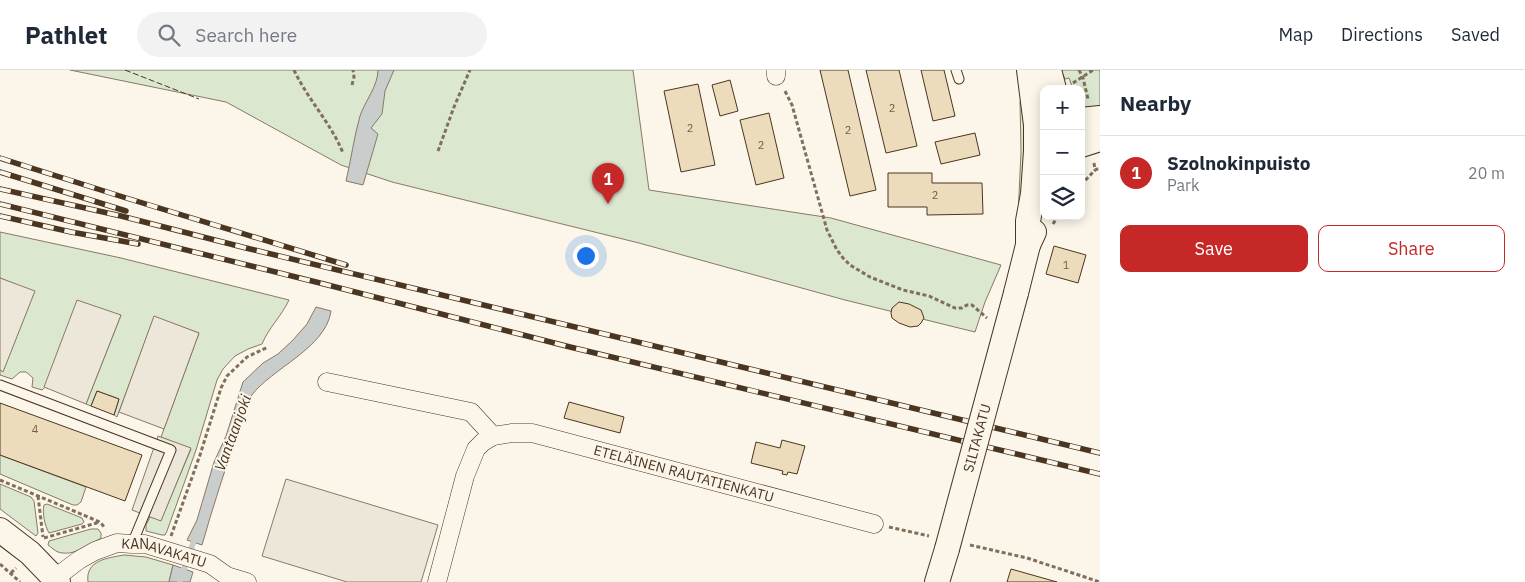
<!DOCTYPE html>
<html lang="en">
<head>
<meta charset="utf-8">
<style>
	:root { --surface:#fff; --page:#f2f2f3; --text:#1f2937; --muted:#747a83; --line:#e0e1e3; --accent:#c62828 }
	body { margin:0; font-family:"IBM Plex Sans",sans-serif; background:var(--page); color:var(--text) }
	.controls { position:absolute; right:15px; top:15px; display:grid; overflow:hidden; border-radius:10px; box-shadow:0 2px 12px #0003 }
	.controls button { width:45px; height:45px; display:grid; place-items:center; padding:0; border:0; border-bottom:1px solid var(--line); background:var(--surface); color:var(--text); font:25px sans-serif }
	.you { position:absolute; left:585px; top:185px; width:18px; height:18px; margin:-12px; border:4px solid #fff; border-radius:50%; background:#1a73e8; box-shadow:0 0 0 8px #1a73e833 }
	.badge { display:grid; place-items:center; width:32px; height:32px; border-radius:50%; background:var(--accent); color:#fff; font-size:16px; font-weight:700 }
	.pin { position:absolute; translate:-50% -41px; filter:drop-shadow(0 1px 2px #0008) }
	.pin::after { content:''; position:absolute; top:26px; width:18px; height:15px; background:inherit; clip-path:polygon(0 0,100% 0,50% 100%) }
	.list { margin:0; padding:0; list-style:none }
	h2 { display:flex; justify-content:space-between; align-items:center; height:65px; margin:0; padding:0 20px; font-size:21px }
	h2 small { font-size:16px; font-weight:400; color:var(--muted) }
	.list li { display:grid; grid-template-columns:32px 1fr auto; gap:15px; align-items:center; box-sizing:border-box; height:75px; padding:0 20px; border-top:1px solid var(--line) }
	.list b { display:block; font-size:19px; white-space:nowrap }
	.list p { margin:0; font-size:16px; white-space:nowrap; color:var(--muted) }
	.list em { font-size:16px; font-style:normal; color:var(--muted) }
	.actions { display:flex; gap:10px; padding:15px 20px }
	.actions a { flex:1; padding:11px 0; border:1px solid var(--accent); border-radius:10px; text-align:center; font-size:18px; color:var(--accent) }
	.actions .main { background:var(--accent); color:#fff }
	.icon { flex:none; width:28px; height:28px; fill:none; stroke:currentColor; stroke-width:2; stroke-linecap:round; stroke-linejoin:round }
	.map { position:relative; flex:none; width:1100px; height:512px; overflow:hidden }
	header { display:flex; align-items:center; gap:30px; box-sizing:border-box; height:70px; padding:0 25px; background:var(--surface); border-bottom:1px solid var(--line) }
	header strong { font-size:24px }
	nav { display:flex; gap:28px; margin-inline-start:auto; font-size:18px }
	.search { width:350px; height:45px; background:var(--page); display:flex; align-items:center; gap:12px; box-sizing:border-box; padding:0 18px; border-radius:28px; color:var(--muted); font-size:19px }
	main { display:flex }
	aside { flex:1; background:var(--surface) }
	.map>svg:first-child { display:block }
	.green { fill:#dce7d0; stroke:#887966 }
	.parking { fill:#ede7d9; stroke:#887966 }
	.water { fill:#c9cecd; stroke:#887966 }
	.lines { fill:none; stroke-linecap:round; stroke-linejoin:round }
	.stream { stroke:#c9cecd; stroke-width:5.5 }
	.building { fill:#ecdcbc; stroke:#4a3520 }
	.lane-casing { stroke:#4a3520; stroke-width:11 }
	.street-casing { stroke:#4a3520; stroke-width:19 }
	.secondary-casing { stroke:#4a3520; stroke-width:26 }
	.path { stroke:#7f6f5c; stroke-width:3; stroke-dasharray:4 2.5; stroke-linecap:butt }
	.lane { stroke:#fbf6e9; stroke-width:9 }
	.street { stroke:#fbf6e9; stroke-width:18 }
	.secondary { stroke:#fbf6e9; stroke-width:24 }
	.rail-casing { stroke:#4a3520; stroke-width:5.5 }
	.rail { stroke:#fbf6e9; stroke-width:4; stroke-dasharray:11; stroke-linecap:butt }
	.secondary-bridge-casing { stroke:#4a3520; stroke-width:26; stroke-linecap:butt }
	.secondary-bridge { stroke:#fbf6e9; stroke-width:24 }
	.fence { stroke:#4a3520; stroke-width:1; stroke-dasharray:6 2.5; stroke-linecap:butt }
	.labels { text-anchor:middle; stroke-width:4; stroke-linejoin:round; paint-order:stroke }
	.number-label { font-size:11px; fill:#725f47 }
	.street-label { font-size:14px; fill:#4a3520; stroke:#fbf6e9 }
	.water-label { font-size:15px; font-style:italic; fill:#4a3520; stroke:#fbf6e9 }
</style>
</head>
<body>
<header>
<strong>Pathlet</strong>
<div class="search"><svg class="icon" aria-label="search" viewBox="0 0 24 24"><circle cx="10" cy="10" r="6"/><path d="M15 15l6 6"/></svg>Search here</div>
<nav><a>Map</a><a>Directions</a><a>Saved</a></nav>
</header>
<main>
<div class="map">
<svg width="1100" height="512" viewBox="0 0 1100 512">
	<rect width="100%" height="100%" fill="#fbf6e9"/>
	<g class="green">
		<polygon points="70,0 633,0 649,120 831,148 1001,195 985,232 975,262 845,230 639,173 392,112 341,95 226,32"/>
		<polygon points="1061,0 1100,0 1100,41 1095,37 1082,38 1081,19 1073,19 1069,8 1065,9"/>
		<polygon points="1022,30 1029,82 1018,146 1021,82 1020,31"/>
		<path d="M0,162L121,188L289,230C281,247 269,257 262,274L248,279L235,286L223,299L217,310L196,380L167,461L165,465H162L146,461V455L150,447L161,450L191,379L161,367L199,263L154,247L117,347L114,345L119,329L97,321L91,336L86,334L121,245L42,320L32,317L33,308L26,302H20L12,309L0,305V300L3,301L34,222L0,208Z"/>
		<polygon points="0,385 86,417 81,432 77,435 73,435 0,404"/>
		<polygon points="0,414 31,427 34,431 38,463 36,466 0,439"/>
		<path d="M47,434L82,448L84,452L82,454L49,463C45,456 42,443 44,435Z"/>
		<path d="M91,459H98L101,463V468C89,475 73,487 58,482C55,481 51,477 48,475L49,471Z"/>
		<path d="M124,485L146,487L173,495L169,512H88C85,490 108,488 124,485Z"/>
	</g>
	<g class="parking">
		<polygon points="0,208 35,221 3,302 0,300"/>
		<polygon points="77,230 121,245 86,334 44,317"/>
		<polygon points="154,246 199,263 164,359 119,342"/>
		<polygon points="158,366 191,378 161,451 132,440"/>
		<polygon points="286,409 438,455 421,512 347,512 262,486"/>
	</g>
	<g class="water">
		<path d="M378,0H394L385,21L382,44L371,58L378,64L363,115L346,111C351,90 354,67 360,46C365,31 378,16 378,0Z"/>
		<path d="M316,237L331,241C326,278 272,298 251,326C246,333 242,349 239,358C226,397 213,436 202,475L187,470L197,450L214,392L226,366L243,312L263,293L278,284L293,270L307,254Z"/>
		<polygon points="173,495 193,502 190,512 169,512"/>
	</g>
	<g class="lines">
		<polyline class="stream" points="180,512 184,499 196,465"/>
	</g>
	<g class="building">
		<polygon points="820,0 848,0 876,120 850,126"/>
		<polygon points="866,0 899,0 917,76 886,83"/>
		<polygon points="921,0 944,0 955,46 933,51"/>
		<polygon points="730,10 738,41 720,46 712,15"/>
		<polygon points="698,14 715,95 681,102 664,21"/>
		<polygon points="769,43 784,108 756,115 740,50"/>
		<polygon points="975,63 980,85 941,94 935,72"/>
		<polygon points="888,103 932,103 932,113 982,113 983,144 927,145 927,137 888,137"/>
		<polygon points="1054,176 1086,185 1078,213 1046,204"/>
		<polygon points="899,232 909,234 921,240 924,248 921,253 918,256 910,257 899,253 892,248 891,243 892,238"/>
		<polygon points="97,321 119,329 114,345 91,336"/>
		<polygon points="569,332 624,347 620,363 564,348"/>
		<polygon points="0,333 142,385 125,431 0,385"/>
		<polygon points="782,370 805,376 797,404 788,402 787,405 782,404 783,401 751,393 756,372 780,378"/>
		<polygon points="1011,499 1057,512 1007,512"/>
	</g>
	<g class="lines">
		<g class="lane-casing">
			<g id="lane">
				<polyline points="956,0 959,9"/>
				<polyline points="0,315 171,380 132,474"/>
			</g>
		</g>
		<g class="street-casing">
			<g id="street">
				<polyline points="776,6 776,0"/>
				<path id="s1" d="M327,312L471,342L493,366L512,363H532L874,454"/>
				<path id="s2" d="M55,508L79,490L95,481L117,473L132,474H145L210,494L227,506L247,512"/>
				<polyline points="437,512 465,406 476,379 483,372 493,366"/>
			</g>
		</g>
		<g class="secondary-casing">
			<g id="secondary">
				<polyline points="1049,0 1054,19"/>
				<polyline points="1081,50 1100,48"/>
				<polyline points="1081,75 1100,69"/>
				<polyline points="1028,175 1028,151 1033,124 1036,81 1036,55 1029,0"/>
				<polyline points="1016,223 1028,175 1034,162"/>
				<polyline points="0,460 30,483 58,512"/>
				<polyline points="937,512 947,479"/>
			</g>
		</g>
		<g class="path">
			<path d="M294,0C308,30 331,53 343,83"/>
			<polyline points="1079,0 1083,8 1088,29"/>
			<polyline points="1073,13 1093,0"/>
			<polyline points="352,15 354,7 353,0"/>
			<polyline points="785,21 792,35 827,160 837,180 843,188 850,195 870,207 903,220 929,226 955,238 962,238 967,235 972,235 987,248"/>
			<polyline points="438,81 454,37 470,0"/>
			<polyline points="1094,93 1095,100 1100,98"/>
			<polyline points="1081,115 1095,100"/>
			<polyline points="1053,154 1058,146"/>
			<polyline points="0,410 100,452 105,458"/>
			<polyline points="38,426 43,467"/>
			<polyline points="889,457 929,466"/>
			<polyline points="171,466 200,385 221,318 227,306 247,287 268,277"/>
			<polyline points="44,468 100,452"/>
			<polyline points="970,475 1027,488 1100,512"/>
			<polyline points="0,494 20,512"/>
			<polyline points="11,503 16,498"/>
		</g>
		<use href="#lane" class="lane"/>
		<use href="#street" class="street"/>
		<use href="#secondary" class="secondary"/>
		<g class="rail-casing">
			<g id="rail">
				<polyline points="0,88 123,127 346,195"/>
				<polyline points="0,102 126,141"/>
				<polyline points="0,119 121,146 246,178 1100,383"/>
				<polyline points="0,134 320,213 570,277 1100,404"/>
				<polyline points="0,146 71,162 138,174"/>
			</g>
		</g>
		<use href="#rail" class="rail"/>
		<g class="secondary-bridge-casing">
			<g id="secondary-bridge">
				<path id="s3" d="M947,479L1016,223"/>
			</g>
		</g>
		<use href="#secondary-bridge" class="secondary-bridge"/>
		<polyline class="fence" points="125,0 199,29"/>
	</g>
	<g class="labels">
		<g class="number-label">
			<text x="892" y="42">2</text>
			<text x="690" y="62">2</text>
			<text x="848" y="64">2</text>
			<text x="761" y="79">2</text>
			<text x="935" y="129">2</text>
			<text x="1066" y="199">1</text>
			<text x="35" y="363">4</text>
		</g>
		<g class="street-label">
			<text dy="5" stroke="none"><textPath href="#s3" startOffset="115">SILTAKATU</textPath></text>
			<text dy="5" stroke="none"><textPath href="#s1" startOffset="376">ETELÄINEN RAUTATIENKATU</textPath></text>
			<text dy="5" stroke="none"><textPath href="#s2" startOffset="120">KANAVAKATU</textPath></text>
		</g>
		<g class="water-label">
			<text transform="translate(233 363) rotate(-70)" y="5">Vantaanjoki</text>
		</g>
	</g>
</svg>
<div class="controls">
<button>+</button>
<button>−</button>
<button><svg class="icon" aria-label="layers" viewBox="0 0 24 24"><path d="M12 4l9 5-9 5-9-5zM3 14l9 5 9-5"/></svg></button>
</div>
<div class="you"></div>
<div class="pin badge" style="left:608px;top:134px">1</div>
</div>
<aside>
<h2>Nearby<small></small></h2>
<ul class="list">
<li><span class="badge">1</span><div><b>Szolnokinpuisto</b><p>Park</p></div><em>20 m</em></li>
</ul>
<div class="actions"><a class="main">Save</a><a>Share</a></div>
</aside>
</main>
</body>
</html>
